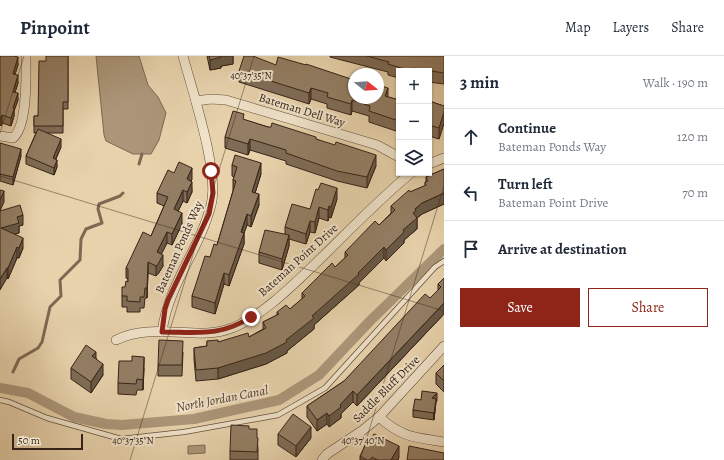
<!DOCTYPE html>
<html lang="en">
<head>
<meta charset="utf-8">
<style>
	:root { --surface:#fff; --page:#f2f2f3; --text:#1f2937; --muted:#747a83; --line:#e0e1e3; --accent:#8f2418 }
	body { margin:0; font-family:Alegreya,serif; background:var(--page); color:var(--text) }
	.controls { position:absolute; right:12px; top:12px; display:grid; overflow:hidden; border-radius:0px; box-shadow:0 1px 3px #0004 }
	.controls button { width:36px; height:36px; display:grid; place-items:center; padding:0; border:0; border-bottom:1px solid var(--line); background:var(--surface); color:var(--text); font:20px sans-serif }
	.compass { position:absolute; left:348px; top:12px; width:36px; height:36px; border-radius:50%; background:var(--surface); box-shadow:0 1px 3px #0004; rotate:107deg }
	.scale { position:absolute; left:12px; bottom:10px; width:71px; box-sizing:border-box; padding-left:4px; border:2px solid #372317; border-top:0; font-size:11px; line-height:14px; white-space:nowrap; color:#372317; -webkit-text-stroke:3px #efe2c9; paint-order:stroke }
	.stop { position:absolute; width:12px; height:12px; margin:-9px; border:3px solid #8f2418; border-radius:50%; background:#fff }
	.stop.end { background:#8f2418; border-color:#fff; box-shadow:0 1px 4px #0008 }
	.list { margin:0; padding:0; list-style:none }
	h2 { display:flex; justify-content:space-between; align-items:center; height:52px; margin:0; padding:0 16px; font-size:17px }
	h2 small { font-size:13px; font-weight:400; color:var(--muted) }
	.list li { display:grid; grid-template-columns:26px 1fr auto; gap:12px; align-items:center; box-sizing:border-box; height:56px; padding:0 16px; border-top:1px solid var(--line) }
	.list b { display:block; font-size:15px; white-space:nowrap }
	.list p { margin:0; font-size:13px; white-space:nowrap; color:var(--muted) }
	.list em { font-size:13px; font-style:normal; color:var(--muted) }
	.actions { display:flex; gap:8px; padding:12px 16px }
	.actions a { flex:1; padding:9px 0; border:1px solid var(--accent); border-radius:0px; text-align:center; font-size:14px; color:var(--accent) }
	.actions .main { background:var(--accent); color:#fff }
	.icon { flex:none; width:22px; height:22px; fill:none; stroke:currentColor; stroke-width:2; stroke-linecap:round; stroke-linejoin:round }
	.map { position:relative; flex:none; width:444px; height:404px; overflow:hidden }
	header { display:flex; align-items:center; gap:24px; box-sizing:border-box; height:56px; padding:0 20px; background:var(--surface); border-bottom:1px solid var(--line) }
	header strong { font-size:19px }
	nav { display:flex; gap:22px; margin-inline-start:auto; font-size:14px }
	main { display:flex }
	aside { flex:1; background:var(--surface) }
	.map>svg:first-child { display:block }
	.water { fill:#ab9679; stroke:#7d6852 }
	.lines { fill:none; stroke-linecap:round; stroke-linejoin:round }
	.stream { stroke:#7d6852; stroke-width:3 }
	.canal { stroke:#ab9679; stroke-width:10 }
	.service-casing { stroke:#634f3c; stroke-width:6 }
	.minor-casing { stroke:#634f3c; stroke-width:10 }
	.service { stroke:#efe2c9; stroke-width:4.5 }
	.minor { stroke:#efe2c9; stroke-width:9 }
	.wall { fill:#7e6c56; stroke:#372317 }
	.shaded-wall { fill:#675846; stroke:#372317 }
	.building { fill:#937e64; stroke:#372317 }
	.route { stroke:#8f2418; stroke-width:5 }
	.ticks { fill:none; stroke:#372317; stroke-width:1; stroke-opacity:0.45 }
	.labels { text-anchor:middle; stroke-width:4; stroke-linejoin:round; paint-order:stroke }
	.street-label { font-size:12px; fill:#372317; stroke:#efe2c9 }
	.water-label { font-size:13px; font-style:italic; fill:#5a4634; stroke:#efe2c9 }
	.ticks-label { font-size:10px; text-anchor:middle; fill:#372317; stroke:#efe2c9; stroke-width:4; stroke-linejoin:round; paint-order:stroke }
</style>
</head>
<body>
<header>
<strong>Pinpoint</strong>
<nav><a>Map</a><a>Layers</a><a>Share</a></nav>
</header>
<main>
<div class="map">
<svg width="444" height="404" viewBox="0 0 444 404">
	<rect width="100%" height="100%" fill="#e7d2ac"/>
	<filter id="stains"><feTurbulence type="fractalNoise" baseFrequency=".005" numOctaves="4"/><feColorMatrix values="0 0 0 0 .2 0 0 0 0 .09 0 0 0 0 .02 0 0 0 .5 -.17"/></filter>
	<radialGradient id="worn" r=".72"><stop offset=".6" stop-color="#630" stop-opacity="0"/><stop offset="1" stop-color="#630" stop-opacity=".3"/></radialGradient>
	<g class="water">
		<polygon points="96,0 139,0 148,29 158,41 166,57 159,84 151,98 133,98 106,85 104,79"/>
		<polygon points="205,389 205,397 188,398 188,390"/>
	</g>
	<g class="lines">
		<g class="stream">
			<polyline points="139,108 142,98"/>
			<polyline points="13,316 19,303 38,292 42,286 50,251 61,240 60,224 80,204 81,183 86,173 102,167 98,153 99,148 120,140 123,137"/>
		</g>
		<polyline class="canal" points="0,332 28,337 74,361 106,368 122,369 194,363 279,344 319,319 370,265 444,193"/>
		<g class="service-casing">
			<polyline id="service" points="0,344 9,346 47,362 121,383 184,376 278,359 325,332 435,211 444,205"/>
		</g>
		<g class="minor-casing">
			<g id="minor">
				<polyline points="196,45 211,43 226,44 377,89 399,101"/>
				<path d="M0,80L13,82C28,70 26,18 26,0"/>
				<polyline points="429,108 444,102"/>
				<path d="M162,276C168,229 200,193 211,149C220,117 192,34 183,0"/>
				<path d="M116,284C154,265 196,286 232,272C262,260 291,231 314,209C346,178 377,145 411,117"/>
				<path d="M379,361C403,382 414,381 444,386"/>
				<polyline points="322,404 327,398 363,374 379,361 444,290"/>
			</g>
		</g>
		<use href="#service" class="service"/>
		<use href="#minor" class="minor"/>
	</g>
	<g class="wall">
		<polygon points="0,0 16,0 18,9 15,18 18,27 15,36 18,44 14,55 14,60 11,70 2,67 1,70 0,69"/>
		<polygon points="68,0 68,53 63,53 63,77 47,77 61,91 56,103 57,111 54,119 26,108 26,100 36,77 34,77 34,60 38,60 46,5"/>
		<polygon points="207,0 233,0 233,8 221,10 221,12 210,14"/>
		<polygon points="330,0 444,0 444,28 429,26 429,15 399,15 399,22 388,19 388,16 330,1"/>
		<polygon points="239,15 354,42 388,41 399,44 399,76 369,66 369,60 352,55 351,59 327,52 327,48 311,43 309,48 239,26"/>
		<polygon points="429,45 444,50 444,67 439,83 429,80"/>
		<polygon points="244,64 268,71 316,83 376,110 367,132 337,125 286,108 286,105 250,94 248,99 225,92 225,81"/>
		<polygon points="0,87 21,100 13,129 0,125"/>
		<polygon points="232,109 261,118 255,137 259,149 251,171 247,169 244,177 244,188 229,230 224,228 215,258 192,251 192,240 210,201 217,189 233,135 233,124 234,121 232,120"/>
		<polygon points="444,113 444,148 422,158 417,162 417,173 404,184 404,187 386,205 384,202 359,227 359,229 314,269 314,273 287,295 287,297 266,308 237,317 218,323 196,325 194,303 194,292 207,290 207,285 218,286 249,281 263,273 263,266 277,259 277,256 290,253 302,243 302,237 335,211 345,202 345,196 379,169 391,157 391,150 410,136 425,130 425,126 426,126 426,121"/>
		<polygon points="174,117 192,123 191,125 192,136 187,147 183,145 178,155 182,168 172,189 167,187 161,198 163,210 158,218 156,220 148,217 147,242 145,242 144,252 140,252 140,256 127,256 127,251 122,251 122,240 128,226 128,223 126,222 126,212 151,180 164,150 157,147 157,137"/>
		<polygon points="337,143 331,162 329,161 328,165 319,162 315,177 310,176 306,188 289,183 289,190 282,214 259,207 259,196 285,178 285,171 310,153"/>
		<polygon points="0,155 23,169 19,170 19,177 15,178 23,192 19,202 17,202 8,223 7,222"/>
		<polygon points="444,222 444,258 357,350 353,346 341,358 341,362 329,371 327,368 317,375 307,361 307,350 344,325 430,242 438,234 438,228"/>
		<polygon points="183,296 182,320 158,320 158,309"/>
		<polygon points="96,302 103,319 91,337 71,323 71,312"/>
		<polygon points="444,309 444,336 436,328 436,317"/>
		<polygon points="144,312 143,334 137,334 136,339 118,338 118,327"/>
		<polygon points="421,344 437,345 436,346 434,364 413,361 413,354"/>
		<polygon points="249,373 257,382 258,393 258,404 230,404 230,395"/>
		<polygon points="278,378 311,382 296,401 278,389"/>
		<polygon points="360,400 399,401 398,404 360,404"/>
	</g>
	<g class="shaded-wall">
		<polygon points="221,0 233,0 233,8 221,10 221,12 210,14 210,4"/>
		<polygon points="18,1 18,9 13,25 13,18"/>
		<polygon points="18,19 18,27 13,43 13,36"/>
		<polygon points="311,32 311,43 309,48 309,37"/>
		<polygon points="388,32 388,43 385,40"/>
		<polygon points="18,37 18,44 14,55 14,60 11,70 11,62 13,52"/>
		<polygon points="352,44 352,55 351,59 351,48"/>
		<polygon points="444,56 444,67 439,83 439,72"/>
		<polygon points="2,59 2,67 1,70 1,62"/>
		<polygon points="61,83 61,91 53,109 53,102"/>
		<polygon points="250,83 250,94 248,99 248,88"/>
		<polygon points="21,93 21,100 13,129 13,121"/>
		<polygon points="376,99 376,110 367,132 367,121"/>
		<polygon points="57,104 57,111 54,119 54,112"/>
		<polygon points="261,107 261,118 252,147 252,136"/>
		<polygon points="192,112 192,123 187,134 187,123"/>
		<polygon points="192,126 192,136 187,147 187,136"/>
		<polygon points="337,132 337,143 331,162 331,151"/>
		<polygon points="183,134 183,145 174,164 174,153"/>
		<polygon points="4,135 4,146 0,155 0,144"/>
		<polygon points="444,137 444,148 422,158 417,162 417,173 404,184 404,187 386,205 386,194 403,174 415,153 422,147"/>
		<polygon points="259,138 259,149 251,171 251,160"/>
		<polygon points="329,150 329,161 328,165 328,154"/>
		<polygon points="319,151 319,162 315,177 315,166"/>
		<polygon points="182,157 182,168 172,189 172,178"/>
		<polygon points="247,158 247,169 244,177 244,188 229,230 229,219"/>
		<polygon points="23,159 23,169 19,170 19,177 1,182 1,172 17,161"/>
		<polygon points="310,165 310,176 306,188 306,178"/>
		<polygon points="167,176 167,187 157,207 157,196"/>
		<polygon points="289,179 289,190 282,214 282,203"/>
		<polygon points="23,182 23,192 19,202 19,192"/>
		<polygon points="17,191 17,202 8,223 8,212"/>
		<polygon points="384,191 384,202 359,227 359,229 314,269 314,273 287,295 287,297 266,308 218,323 218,312 286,284 312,260 358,217"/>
		<polygon points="163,199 163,210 158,218 156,220 156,210"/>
		<polygon points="148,206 148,217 147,242 147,232"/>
		<polygon points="7,212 7,222 0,234 0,223"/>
		<polygon points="224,217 224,228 215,258 215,247"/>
		<polygon points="444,247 444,258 357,350 357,339"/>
		<polygon points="96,296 96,307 92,300"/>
		<polygon points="144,301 144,312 143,334 143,324"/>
		<polygon points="103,308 103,319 91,337 91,326"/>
		<polygon points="353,335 353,346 341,358 341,362 329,371 329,360"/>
		<polygon points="437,337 437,345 436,346 434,364 432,342"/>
		<polygon points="327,357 327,368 317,375 317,364"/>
		<polygon points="311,371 311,382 296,401 296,390"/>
		<polygon points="399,390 399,401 398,404 391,404"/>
	</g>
	<g class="building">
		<polygon points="0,0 14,0 18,1 13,18 18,19 13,36 18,37 13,52 14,53 11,62 2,59 1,62 0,62"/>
		<polygon points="46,0 68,0 68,46 63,46 63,70 34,70 34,60 38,60 39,5 46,5"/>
		<polygon points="209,0 221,0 221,1 210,4"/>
		<polygon points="244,0 253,0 276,9 278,1 306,9 306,8 354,24 354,42 378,42 378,29 388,32 385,40 399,44 399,65 369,55 370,50 352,44 351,48 327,41 328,37 311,32 309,37 239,15"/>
		<polygon points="367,0 444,0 444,17 413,12 411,15 388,8 389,6"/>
		<polygon points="429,45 444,50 444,56 439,72 429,69"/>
		<polygon points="233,55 244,58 243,63 268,71 271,71 272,67 316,81 316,83 335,89 336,86 376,99 367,121 337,115 286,97 286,94 250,83 248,88 225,81"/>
		<polygon points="38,73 61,83 53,102 57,104 54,112 26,100"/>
		<polygon points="0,87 21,93 13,121 0,118"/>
		<polygon points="235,99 261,107 252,136 259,138 251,160 247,158 241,176 244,177 229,219 224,217 215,247 192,240 205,200 210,201 214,188 217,189 236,125 233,124 237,111 232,109"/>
		<polygon points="179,106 192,112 187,123 192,126 187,136 183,134 174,153 182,157 172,178 167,176 157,196 163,199 158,208 156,210 148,206 147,232 145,232 144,241 140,241 140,246 127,245 127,240 122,240 122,231 125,231 126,225 128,226 128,213 126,212 143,176 151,180 168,141 157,137 168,114 174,117"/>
		<polygon points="444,113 444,137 422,147 415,153 416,155 413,157 417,162 403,174 404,176 386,194 384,191 358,217 359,218 312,260 314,262 286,284 287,286 266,297 237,306 218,312 196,314 194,292 207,290 207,285 218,284 218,286 248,277 249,281 266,272 263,266 279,258 277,256 286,249 290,253 305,240 302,237 332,207 335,211 348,199 345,196 375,165 379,169 395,154 391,150 409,134 410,136 426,129 425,126 428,125 426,121"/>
		<polygon points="321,127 337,132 331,151 329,150 328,154 319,151 315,166 310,165 306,178 285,171 292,148 310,153 316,133 318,134"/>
		<polygon points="0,134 4,135 0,144"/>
		<polygon points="20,149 23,159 17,161 19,167 1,172 23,182 19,192 17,191 8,212 7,212 0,223 0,155"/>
		<polygon points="265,174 289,179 282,203 259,196"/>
		<polygon points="444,222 444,247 357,339 353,335 340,349 341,351 329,360 327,357 317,364 307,350 344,325 425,238 430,242 441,231 438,228"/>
		<polygon points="159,284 183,285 182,309 158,309"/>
		<polygon points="86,289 96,296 92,300 103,308 91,326 71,312"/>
		<polygon points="132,300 144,301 143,324 137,323 136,328 118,327 119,305 132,305"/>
		<polygon points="444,309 444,325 436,317"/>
		<polygon points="422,335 437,337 432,342 436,343 434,357 413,354 415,343 421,344"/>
		<polygon points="293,358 311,371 296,390 278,378"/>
		<polygon points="231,369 249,370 249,373 257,373 257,382 258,382 257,396 230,395"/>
		<polygon points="374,378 399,390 391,404 378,404 372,401 370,404 367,404 360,400 368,383 370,385"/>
		<polygon points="409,390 444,397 444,404 407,404"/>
	</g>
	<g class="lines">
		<path class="route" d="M211,115L213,137L209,158L168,244L165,253L162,276C197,276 220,281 251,261"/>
	</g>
	<path class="ticks" d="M0,77L24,0M0,120L444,255M130,404L254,0M360,404L444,130"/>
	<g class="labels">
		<g class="street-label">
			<text transform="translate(302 54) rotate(17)" y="4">Bateman Dell Way</text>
			<text transform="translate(179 191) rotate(-66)" y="4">Bateman Ponds Way</text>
			<text transform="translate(298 204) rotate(-42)" y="4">Bateman Point Drive</text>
			<text transform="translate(386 333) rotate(-45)" y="4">Saddle Bluff Drive</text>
		</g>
		<g class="water-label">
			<text transform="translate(222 342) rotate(-11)" y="5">North Jordan Canal</text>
		</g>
	</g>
	<g class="ticks-label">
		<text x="251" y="23">40°37'35"N</text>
		<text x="133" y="388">40°37'35"N</text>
		<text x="363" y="388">40°37'40"N</text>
	</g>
	<rect width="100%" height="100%" filter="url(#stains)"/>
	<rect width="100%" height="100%" fill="url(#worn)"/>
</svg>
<div class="controls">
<button>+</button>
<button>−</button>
<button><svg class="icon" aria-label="layers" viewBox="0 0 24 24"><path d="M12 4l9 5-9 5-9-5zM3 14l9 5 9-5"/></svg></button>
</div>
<svg class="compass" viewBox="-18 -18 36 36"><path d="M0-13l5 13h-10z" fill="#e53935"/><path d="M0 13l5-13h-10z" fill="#747a83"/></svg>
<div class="scale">50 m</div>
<div class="stop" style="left:211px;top:115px"></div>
<div class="stop end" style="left:251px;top:261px"></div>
</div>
<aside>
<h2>3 min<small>Walk · 190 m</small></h2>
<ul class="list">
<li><svg class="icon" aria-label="ahead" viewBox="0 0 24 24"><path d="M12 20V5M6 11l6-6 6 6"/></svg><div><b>Continue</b><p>Bateman Ponds Way</p></div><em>120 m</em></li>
<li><svg class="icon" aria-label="left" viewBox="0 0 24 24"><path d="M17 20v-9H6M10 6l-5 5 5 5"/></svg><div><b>Turn left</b><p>Bateman Point Drive</p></div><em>70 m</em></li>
<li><svg class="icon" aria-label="arrive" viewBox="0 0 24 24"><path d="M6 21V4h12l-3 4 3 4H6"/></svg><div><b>Arrive at destination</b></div></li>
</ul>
<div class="actions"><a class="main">Save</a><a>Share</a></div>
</aside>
</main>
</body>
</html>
